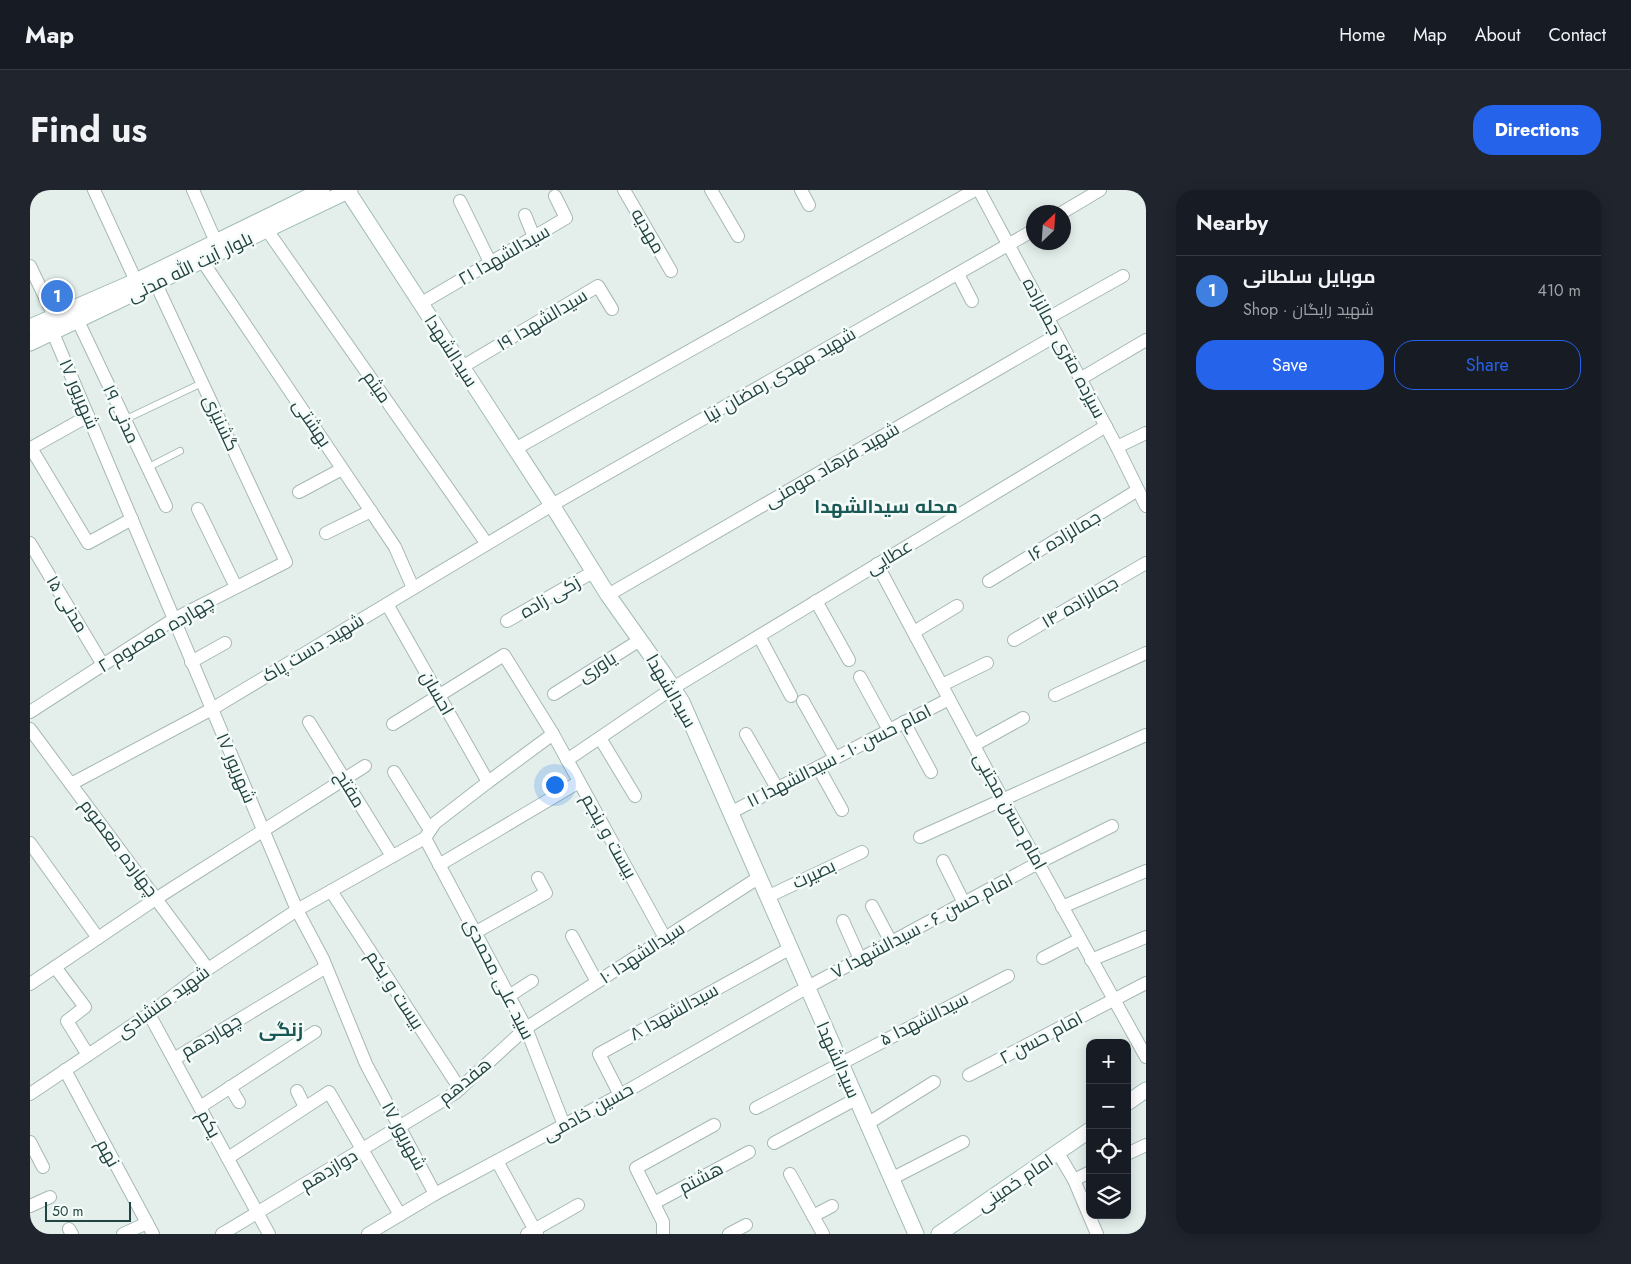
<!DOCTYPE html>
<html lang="en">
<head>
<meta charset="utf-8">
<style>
	:root { --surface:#171b24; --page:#20242c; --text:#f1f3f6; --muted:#9ea1a6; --line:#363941; --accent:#2563eb }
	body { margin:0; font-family:Jost,Cairo,sans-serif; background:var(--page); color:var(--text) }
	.controls { position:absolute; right:15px; bottom:15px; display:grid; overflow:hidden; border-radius:10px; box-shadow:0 2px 12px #0003 }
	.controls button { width:45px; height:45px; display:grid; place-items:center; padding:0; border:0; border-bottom:1px solid var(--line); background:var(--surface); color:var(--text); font:25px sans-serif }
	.compass { position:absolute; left:996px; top:15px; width:45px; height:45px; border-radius:50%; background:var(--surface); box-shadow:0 2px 12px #0003; rotate:25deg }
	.scale { position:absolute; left:15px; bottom:12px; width:86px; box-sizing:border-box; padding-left:5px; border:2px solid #214341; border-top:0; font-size:14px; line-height:18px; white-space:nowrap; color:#214341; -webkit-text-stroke:4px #f5fbf9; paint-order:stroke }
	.you { position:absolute; left:524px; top:594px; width:18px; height:18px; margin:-12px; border:4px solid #fff; border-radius:50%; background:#1a73e8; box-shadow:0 0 0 8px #1a73e833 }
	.badge { display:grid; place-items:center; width:32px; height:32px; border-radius:50%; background:var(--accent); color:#fff; font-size:16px; font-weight:700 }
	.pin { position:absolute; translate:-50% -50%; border:2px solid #fff; box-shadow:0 1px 5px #0006 }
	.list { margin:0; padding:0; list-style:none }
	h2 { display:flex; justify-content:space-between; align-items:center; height:65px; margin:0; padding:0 20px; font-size:21px }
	h2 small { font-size:16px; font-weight:400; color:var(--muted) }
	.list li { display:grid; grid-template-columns:32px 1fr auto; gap:15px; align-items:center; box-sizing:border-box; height:70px; padding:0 20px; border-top:1px solid var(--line) }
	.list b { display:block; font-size:19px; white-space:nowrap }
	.list p { margin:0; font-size:16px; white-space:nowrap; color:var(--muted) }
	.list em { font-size:16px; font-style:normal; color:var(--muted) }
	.actions { display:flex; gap:10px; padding:15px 20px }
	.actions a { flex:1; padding:11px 0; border:1px solid var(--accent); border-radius:20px; text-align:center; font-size:18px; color:var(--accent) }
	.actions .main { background:var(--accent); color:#fff }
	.icon { flex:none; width:28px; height:28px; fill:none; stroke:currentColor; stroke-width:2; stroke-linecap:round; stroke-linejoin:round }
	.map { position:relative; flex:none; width:1116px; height:1044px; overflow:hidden; border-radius:20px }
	header { display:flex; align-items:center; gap:30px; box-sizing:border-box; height:70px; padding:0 25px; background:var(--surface); border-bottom:1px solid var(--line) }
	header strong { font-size:24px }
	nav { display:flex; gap:28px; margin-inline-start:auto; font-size:18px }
	.intro { display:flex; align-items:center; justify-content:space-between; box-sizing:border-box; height:120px; padding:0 30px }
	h1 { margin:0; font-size:35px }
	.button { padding:12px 22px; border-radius:20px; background:var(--accent); color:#fff; font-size:18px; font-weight:700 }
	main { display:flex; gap:30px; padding:0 30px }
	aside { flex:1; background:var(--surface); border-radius:20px; box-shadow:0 2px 12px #0003 }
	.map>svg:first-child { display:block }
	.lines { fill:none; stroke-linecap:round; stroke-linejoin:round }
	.lane-casing { stroke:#a6b8b5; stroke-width:8 }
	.street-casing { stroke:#a6b8b5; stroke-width:14 }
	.secondary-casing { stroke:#a1bcb9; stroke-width:17 }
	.lane { stroke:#fff; stroke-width:6 }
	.street { stroke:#fff; stroke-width:12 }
	.secondary { stroke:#fff; stroke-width:15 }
	.labels { text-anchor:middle; stroke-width:5; stroke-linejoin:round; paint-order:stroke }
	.street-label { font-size:18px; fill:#214341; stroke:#f5fbf9 }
	.neighbourhood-label { font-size:19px; font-weight:bold; fill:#1a5855; stroke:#f5fbf9 }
</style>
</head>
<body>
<header>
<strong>Map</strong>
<nav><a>Home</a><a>Map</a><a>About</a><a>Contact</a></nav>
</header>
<div class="intro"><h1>Find us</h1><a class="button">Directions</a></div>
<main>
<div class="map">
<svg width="1116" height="1044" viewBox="0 0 1116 1044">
	<rect width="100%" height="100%" fill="#e4efec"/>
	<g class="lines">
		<g class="lane-casing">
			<g id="lane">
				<polyline points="94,230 172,193"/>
				<polyline points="117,278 150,261"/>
			</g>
		</g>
		<g class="street-casing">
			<g id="street">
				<polyline points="64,0 106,91"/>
				<polyline points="163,0 186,52"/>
				<polyline points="594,0 641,81"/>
				<polyline points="681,0 708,46"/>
				<polyline points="771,0 779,15"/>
				<polyline points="949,0 1087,257 1116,316"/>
				<polyline points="430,11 460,72"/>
				<polyline points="1033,22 1070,0"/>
				<polyline points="495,25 504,47"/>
				<polyline points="237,40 457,354"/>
				<polyline points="173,72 365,357 383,398"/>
				<polyline points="0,76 24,126"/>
				<polyline points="928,84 942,111"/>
				<polyline points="390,114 536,28 525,6"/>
				<polyline points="1018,128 1093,86"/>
				<polyline points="48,131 136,316"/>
				<polyline points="23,143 267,720 293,769 336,874 405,1004"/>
				<polyline points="432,177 568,96 582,119"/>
				<polyline points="1050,189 1116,150"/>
				<polyline points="58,226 1,258 58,353 102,329"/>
				<polyline points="1087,257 1116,243"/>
				<polyline points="485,259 945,0"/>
				<polyline points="269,302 312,279"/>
				<polyline points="168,319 206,397"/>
				<polyline points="296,343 341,321"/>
				<polyline points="0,353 73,475"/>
				<polyline points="847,374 973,610 1116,867"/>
				<polyline points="959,391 1108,300"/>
				<polyline points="578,405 1027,145"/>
				<polyline points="786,411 819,470"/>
				<polyline points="357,414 458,592"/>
				<polyline points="477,431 563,382"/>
				<polyline points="884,442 927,416"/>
				<polyline points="729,446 761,506"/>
				<polyline points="984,450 1116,373"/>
				<polyline points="161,472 195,453"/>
				<polyline points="830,487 859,540"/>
				<polyline points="912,495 957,473"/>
				<polyline points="524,504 610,450"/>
				<polyline points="1025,505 1116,463"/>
				<polyline points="773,511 805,568"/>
				<polyline points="0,522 144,429 256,372 126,94"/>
				<polyline points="279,532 362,666"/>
				<polyline points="874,532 901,582"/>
				<polyline points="363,534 474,465 523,544 635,748"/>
				<polyline points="0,539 178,779"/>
				<polyline points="716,544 747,598"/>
				<polyline points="570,548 605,606"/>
				<polyline points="944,555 993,528"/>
				<polyline points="537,570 643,498 1076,236"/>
				<polyline points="788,577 812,620"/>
				<polyline points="364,582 400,640"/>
				<polyline points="41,594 182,519 522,315 1004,40"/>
				<polyline points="700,623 919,509"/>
				<polyline points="890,647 1116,545"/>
				<polyline points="395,648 496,838 534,935"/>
				<polyline points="0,653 68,748"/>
				<polyline points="913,671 934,713"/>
				<polyline points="409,675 549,592"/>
				<polyline points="301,701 430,899"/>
				<polyline points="737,707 832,662"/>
				<polyline points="842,716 861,752"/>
				<polyline points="1032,717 1116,681"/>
				<polyline points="813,731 830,769"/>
				<polyline points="446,742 516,703 508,688"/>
				<polyline points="542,746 567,792"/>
				<polyline points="1013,768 1050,749"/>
				<polyline points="1061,770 1116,747"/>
				<polyline points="25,777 55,817 37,831 58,865"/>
				<polyline points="0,794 127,708 335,576"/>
				<polyline points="479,806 502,791"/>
				<polyline points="119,824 239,1044"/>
				<polyline points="144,869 296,777"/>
				<polyline points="35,880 123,1044"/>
				<polyline points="939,885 1116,793"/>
				<polyline points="200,897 209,912"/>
				<polyline points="267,901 275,917"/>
				<polyline points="0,904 119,824 178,779 267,720 395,648 405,633 458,592 523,544"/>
				<polyline points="590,905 569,864 759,759"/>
				<polyline points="170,917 285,842"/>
				<polyline points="726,918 978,786"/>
				<polyline points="837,934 904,892"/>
				<polyline points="0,952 13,977"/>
				<polyline points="744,953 826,909"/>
				<polyline points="1028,963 1044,990 1060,982"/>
				<polyline points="1097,964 1116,955"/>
				<polyline points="198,968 299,902 370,1025"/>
				<polyline points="467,971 507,1044"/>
				<polyline points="760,984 793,1044"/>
				<polyline points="861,989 933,952"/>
				<polyline points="1044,990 1067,1044"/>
				<polyline points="624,1013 719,962"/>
				<polyline points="0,1016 20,1007"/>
				<polyline points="783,1026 802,1016"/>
				<polyline points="39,1039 42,1044"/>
				<polyline points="93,1044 117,1033"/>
				<polyline points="192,1044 425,903 496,838 728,688"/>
				<polyline points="338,1044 405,1004 590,905 776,798 1008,673 1082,636"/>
				<polyline points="497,1044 548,1015"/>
				<polyline points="633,1044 633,1032 606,978 684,935"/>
				<polyline points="699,1044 716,1035"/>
			</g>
		</g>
		<g class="secondary-casing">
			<g id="secondary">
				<polyline points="317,0 522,315 578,405 634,484 652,512 886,1044"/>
				<polyline points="0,137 106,91 292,0"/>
				<polyline points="0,153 320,0"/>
				<polyline points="1097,913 1116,900"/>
				<polyline points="909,1044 1060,940"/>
			</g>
		</g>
		<use href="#lane" class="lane"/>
		<use href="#street" class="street"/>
		<use href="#secondary" class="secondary"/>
	</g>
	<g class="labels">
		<g class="street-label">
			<text transform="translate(618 41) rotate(60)" y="6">مهدیه</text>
			<text transform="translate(474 65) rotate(-30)" y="6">سیدالشهدا ۲۱</text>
			<text transform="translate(160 77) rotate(-26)" y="6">بلوار آیت الله مدنی</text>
			<text transform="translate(512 130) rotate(-31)" y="6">سیدالشهدا ۱۹</text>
			<text transform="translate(1034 158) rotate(62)" y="6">سیزده متری جمالزاده</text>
			<text transform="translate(421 161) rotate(57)" y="6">سیدالشهدا</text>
			<text transform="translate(750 185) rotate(-30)" y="6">شهید مهدی رمضان نیا</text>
			<text transform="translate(347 197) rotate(55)" y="6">میثم</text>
			<text transform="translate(49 204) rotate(67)" y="6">۱۷ شهریور</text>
			<text transform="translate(91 224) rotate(65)" y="6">مدنی ۱۹</text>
			<text transform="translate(191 233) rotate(65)" y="6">گشنیزی</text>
			<text transform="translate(282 233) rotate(56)" y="6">بهشتی</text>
			<text transform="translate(802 275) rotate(-30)" y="6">شهید فرهاد مومنی</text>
			<text transform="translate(1034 346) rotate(-31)" y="6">جمالزاده ۱۶</text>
			<text transform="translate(859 367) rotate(-31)" y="6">عطایی</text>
			<text transform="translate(520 407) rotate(-30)" y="6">زکی زاده</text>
			<text transform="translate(1050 412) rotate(-30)" y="6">جمالزاده ۱۴</text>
			<text transform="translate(37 414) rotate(59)" y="6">مدنی ۱۵</text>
			<text transform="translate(126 444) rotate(-31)" y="6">چهارده معصوم ۲</text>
			<text transform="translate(283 458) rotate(-31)" y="6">شهید دست پاک</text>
			<text transform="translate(567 477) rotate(-32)" y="6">یاوری</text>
			<text transform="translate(641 501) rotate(60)" y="6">سیدالشهدا</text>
			<text transform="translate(407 503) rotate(60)" y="6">احسان</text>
			<text transform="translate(809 566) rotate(-27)" y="6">امام حسن ۱۰ - سیدالشهدا ۱۱</text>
			<text transform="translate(206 578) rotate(67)" y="6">۱۷ شهریور</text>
			<text transform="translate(320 599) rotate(58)" y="6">مفتح</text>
			<text transform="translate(980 621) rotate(61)" y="6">امام حسن مجتبی</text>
			<text transform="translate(579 646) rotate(61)" y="6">بیست و پنجم</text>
			<text transform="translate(89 658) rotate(53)" y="6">چهارده معصوم</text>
			<text transform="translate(784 684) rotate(-25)" y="6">بصیرت</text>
			<text transform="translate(892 736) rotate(-28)" y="6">امام حسن ۶ - سیدالشهدا ۷</text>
			<text transform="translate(612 763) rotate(-33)" y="6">سیدالشهدا ۱۰</text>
			<text transform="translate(469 789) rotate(63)" y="6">سید علی محمدی</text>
			<text transform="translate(365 800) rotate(57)" y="6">بیست و یکم</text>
			<text transform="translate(133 812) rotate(-36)" y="6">شهید منشادی</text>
			<text transform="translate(644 822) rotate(-29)" y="6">سیدالشهدا ۸</text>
			<text transform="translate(894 829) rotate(-27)" y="6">سیدالشهدا ۵</text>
			<text transform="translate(181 846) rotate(-31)" y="6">چهاردهم</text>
			<text transform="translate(1011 848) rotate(-28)" y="6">امام حسن ۲</text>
			<text transform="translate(808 870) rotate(66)" y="6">سیدالشهدا</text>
			<text transform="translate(435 891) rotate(-39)" y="6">هفدهم</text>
			<text transform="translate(558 922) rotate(-29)" y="6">حسین خادمی</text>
			<text transform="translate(179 934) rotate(61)" y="6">یکم</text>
			<text transform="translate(374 946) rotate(62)" y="6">۱۷ شهریور</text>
			<text transform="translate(78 963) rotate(61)" y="6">نهم</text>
			<text transform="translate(299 980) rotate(-31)" y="6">دوازدهم</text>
			<text transform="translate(671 988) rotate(-28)" y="6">هشتم</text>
			<text transform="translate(985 993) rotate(-34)" y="6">امام خمینی</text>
		</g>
		<g class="neighbourhood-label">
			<text x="856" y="323">محله سیدالشهدا</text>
			<text x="251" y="846">زنگی</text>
		</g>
	</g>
</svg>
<div class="controls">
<button>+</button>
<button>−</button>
<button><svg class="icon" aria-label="locate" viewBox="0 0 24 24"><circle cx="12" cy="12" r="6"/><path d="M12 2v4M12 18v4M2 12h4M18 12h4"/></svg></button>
<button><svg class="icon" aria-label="layers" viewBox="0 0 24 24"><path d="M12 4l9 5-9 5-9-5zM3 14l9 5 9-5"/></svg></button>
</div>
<svg class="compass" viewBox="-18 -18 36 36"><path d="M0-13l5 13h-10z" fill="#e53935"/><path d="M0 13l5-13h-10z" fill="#9ea1a6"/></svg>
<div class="scale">50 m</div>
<div class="you"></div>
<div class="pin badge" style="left:27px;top:106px;background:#3f7fe0">1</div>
</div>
<aside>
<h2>Nearby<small></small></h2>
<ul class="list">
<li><span class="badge" style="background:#3f7fe0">1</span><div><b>موبایل سلطانی</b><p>Shop · شهید رایگان</p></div><em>410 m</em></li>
</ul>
<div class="actions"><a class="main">Save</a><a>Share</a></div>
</aside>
</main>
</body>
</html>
